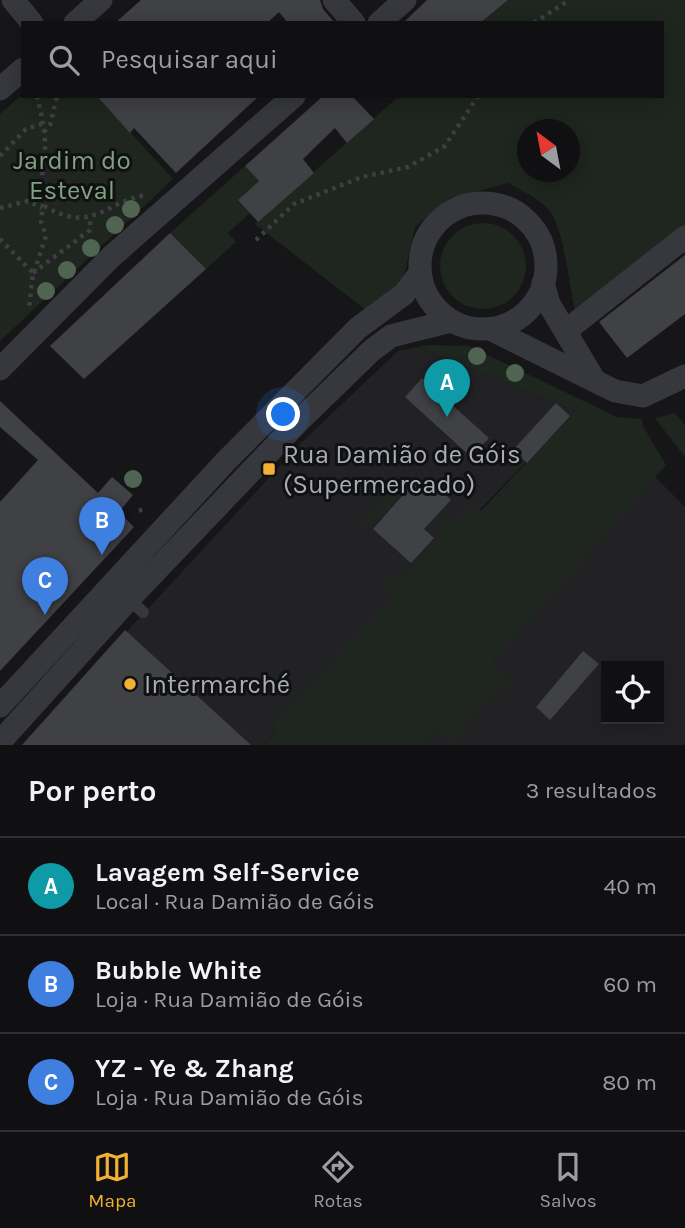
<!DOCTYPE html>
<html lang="pt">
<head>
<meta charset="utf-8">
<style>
	:root { --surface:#101012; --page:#19191b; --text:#f1f3f6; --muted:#9c9d9f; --line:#303032; --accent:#f2b134 }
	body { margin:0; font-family:Karla,sans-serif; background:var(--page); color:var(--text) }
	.controls { position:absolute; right:21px; bottom:21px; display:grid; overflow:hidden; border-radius:0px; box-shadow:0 4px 18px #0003 }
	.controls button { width:63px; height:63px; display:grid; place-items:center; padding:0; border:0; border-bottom:2px solid var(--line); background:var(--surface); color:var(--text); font:35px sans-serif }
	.compass { position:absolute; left:517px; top:119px; width:63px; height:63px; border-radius:50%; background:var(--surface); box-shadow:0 4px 18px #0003; rotate:328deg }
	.you { position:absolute; left:284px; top:415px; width:24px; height:24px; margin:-18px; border:5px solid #fff; border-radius:50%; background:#1a73e8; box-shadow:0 0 0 10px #1a73e833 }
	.badge { display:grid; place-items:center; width:46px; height:46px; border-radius:50%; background:var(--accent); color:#fff; font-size:23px; font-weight:700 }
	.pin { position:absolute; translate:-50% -58px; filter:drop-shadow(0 2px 4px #0008) }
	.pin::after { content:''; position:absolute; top:37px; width:24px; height:21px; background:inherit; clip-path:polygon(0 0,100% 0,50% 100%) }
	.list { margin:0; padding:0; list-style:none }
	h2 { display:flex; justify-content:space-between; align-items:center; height:91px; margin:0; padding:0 28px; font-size:30px }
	h2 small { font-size:23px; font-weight:400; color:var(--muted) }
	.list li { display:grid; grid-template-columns:46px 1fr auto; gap:21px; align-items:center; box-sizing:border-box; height:98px; padding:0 28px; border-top:2px solid var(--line) }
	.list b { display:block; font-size:26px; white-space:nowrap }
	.list p { margin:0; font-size:23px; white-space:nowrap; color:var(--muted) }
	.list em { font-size:23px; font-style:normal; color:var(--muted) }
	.icon { flex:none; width:38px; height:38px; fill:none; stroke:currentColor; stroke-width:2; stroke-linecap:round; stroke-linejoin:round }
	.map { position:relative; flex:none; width:685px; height:745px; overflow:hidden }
	.search { position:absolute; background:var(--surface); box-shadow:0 4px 18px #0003; left:21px; right:21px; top:21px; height:77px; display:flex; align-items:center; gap:18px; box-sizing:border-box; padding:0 24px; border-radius:0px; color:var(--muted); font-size:26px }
	.sheet { height:385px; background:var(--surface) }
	nav { display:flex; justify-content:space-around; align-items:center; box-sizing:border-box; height:98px; border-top:2px solid var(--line); background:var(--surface); font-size:19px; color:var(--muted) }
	nav a { display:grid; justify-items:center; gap:4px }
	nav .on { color:var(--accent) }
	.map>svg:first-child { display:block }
	.built { fill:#222225; fill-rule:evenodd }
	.green { fill:#1e261f; fill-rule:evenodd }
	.building { fill:#404145 }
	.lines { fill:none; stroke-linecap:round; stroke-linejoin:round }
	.path { stroke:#3d3f44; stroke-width:4.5; stroke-dasharray:3.5 5; stroke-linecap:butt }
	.lane { stroke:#37383d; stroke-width:12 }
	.street { stroke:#37383d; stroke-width:23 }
	.tree { fill:#506452 }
	.poi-dot { fill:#f2b134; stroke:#111113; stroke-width:2.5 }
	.labels { text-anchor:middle; stroke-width:6; stroke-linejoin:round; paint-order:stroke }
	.park-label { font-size:26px; fill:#7fa381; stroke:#111113 }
	.poi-label { font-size:26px; fill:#a8adb8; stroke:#111113; text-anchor:start }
</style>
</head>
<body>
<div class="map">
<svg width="685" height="745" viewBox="0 0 685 745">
	<rect width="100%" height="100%" fill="#161618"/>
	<g class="built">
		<polygon points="418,347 575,411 272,725 277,731 264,745 22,745 302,442 398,351"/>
		<path d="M654,476L685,507V745H421ZM606,666H659V719H606Z"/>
	</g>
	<g class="green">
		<path d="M508,0H685V226L575,311C569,285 564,229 549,210C540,199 520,190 508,183L448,199L415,227L404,276L371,314L255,224L399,96H662V23H480ZM528,130H570V172H528Z"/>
		<polygon points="23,94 97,96 173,179 0,341 0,114"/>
		<polygon points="245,166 259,181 238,200 250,213 228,233 236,242 206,269 170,233"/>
		<circle cx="483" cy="266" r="43"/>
		<path d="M428,345L469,346L617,417L642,419L643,426L666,465L491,664L512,685L504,693L498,689L451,741L436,729L421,745H264L277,731L272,725L395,595L381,580C388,575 390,579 398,577C413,572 429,546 440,534L438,512L452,525L470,506L481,511L575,411L418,347Z"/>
		<polygon points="675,413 685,425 685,457 655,418"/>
		<polygon points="403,479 424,498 398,498 370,526 364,525 363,521"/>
	</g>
	<g class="building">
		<polygon points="141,0 320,0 323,9 335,23 288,23 279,12 267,23 115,23"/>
		<polygon points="427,0 508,0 480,23 403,23"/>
		<polygon points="97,96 259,96 176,173 134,128 130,133"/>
		<polygon points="323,96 352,96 374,119 347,143 335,128 303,159 314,173 258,222 238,200 259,181 245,166"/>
		<polygon points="170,233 206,269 84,379 50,346"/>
		<polygon points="685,255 685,314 627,358 599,322"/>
		<polygon points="422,378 489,438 471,457 405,397"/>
		<polygon points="0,401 98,493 112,477 133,495 119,512 134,527 0,671 0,502 38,460 0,427"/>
		<polygon points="556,403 570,416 527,463 513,450"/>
		<polygon points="419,477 427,484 430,480 451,500 424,529 434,538 411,563 373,529"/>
		<polygon points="125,630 251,745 22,745"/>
		<polygon points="583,651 599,664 550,720 536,707"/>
	</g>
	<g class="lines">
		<g class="path">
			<polyline points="534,23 569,0"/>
			<path d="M37,96C41,113 45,130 45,147C46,168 35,188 46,207C92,233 102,204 145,195"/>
			<polyline points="44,132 50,125 57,96"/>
			<polyline points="0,156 26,129 42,124"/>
			<polyline points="0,208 28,201 42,208"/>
			<polyline points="0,239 33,273 29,308"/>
			<polyline points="256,240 294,204 362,177 408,167 445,146 478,96"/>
			<polyline points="34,272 46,236 41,222 43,204"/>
			<polyline points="33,273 90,230 90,218"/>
			<polyline points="139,511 145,508"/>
		</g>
		<polyline class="lane" points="125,596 143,612"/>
		<g class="street">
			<polyline points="13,0 32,23"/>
			<polyline points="334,0 354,23"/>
			<polyline points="75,23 101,0"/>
			<polyline points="379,23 405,0"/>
			<polyline points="0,89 23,69"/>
			<circle cx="483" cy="266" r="63"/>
			<polyline points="543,283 549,304 593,378"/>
			<polyline points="572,326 685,237"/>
			<polyline points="490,329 615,391 643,396 685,376"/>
			<polyline points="0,369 111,257 294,96"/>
			<polyline points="0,706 225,462 358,328 404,294 420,273"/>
			<polyline points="0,742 129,599 299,421 371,351 391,336 451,321"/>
		</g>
	</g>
	<g class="tree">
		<circle cx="131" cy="209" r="9"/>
		<circle cx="115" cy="225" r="9"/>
		<circle cx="91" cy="248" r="9"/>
		<circle cx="67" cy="270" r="9"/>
		<circle cx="46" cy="291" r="9"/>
		<circle cx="477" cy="356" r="9"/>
		<circle cx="515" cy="373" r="9"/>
		<circle cx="133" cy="479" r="9"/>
	</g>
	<g class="poi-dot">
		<rect x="262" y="462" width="14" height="14" rx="3.5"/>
		<circle cx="130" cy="684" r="7"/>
	</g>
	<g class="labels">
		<g class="park-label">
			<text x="72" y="169">Jardim do<tspan x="72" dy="30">Esteval</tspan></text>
		</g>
		<g class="poi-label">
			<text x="283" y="463">Rua Damião de Góis<tspan x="283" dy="30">(Supermercado)</tspan></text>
			<text x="144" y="693">Intermarché</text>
		</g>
	</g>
</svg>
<div class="controls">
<button><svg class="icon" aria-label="locate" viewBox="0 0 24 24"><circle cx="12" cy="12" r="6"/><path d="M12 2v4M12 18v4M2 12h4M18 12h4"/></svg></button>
</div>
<svg class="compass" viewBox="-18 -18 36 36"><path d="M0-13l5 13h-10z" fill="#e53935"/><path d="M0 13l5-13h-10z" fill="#9c9d9f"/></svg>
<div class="you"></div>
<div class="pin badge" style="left:447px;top:417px;background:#0f9aa8">A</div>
<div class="pin badge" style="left:102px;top:555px;background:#3f7fe0">B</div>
<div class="pin badge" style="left:45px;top:615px;background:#3f7fe0">C</div>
<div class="search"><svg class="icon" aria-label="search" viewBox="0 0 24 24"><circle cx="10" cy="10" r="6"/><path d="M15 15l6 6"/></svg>Pesquisar aqui</div>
</div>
<section class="sheet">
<h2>Por perto<small>3 resultados</small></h2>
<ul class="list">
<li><span class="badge" style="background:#0f9aa8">A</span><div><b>Lavagem Self-Service</b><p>Local · Rua Damião de Góis</p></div><em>40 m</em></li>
<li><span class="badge" style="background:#3f7fe0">B</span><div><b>Bubble White</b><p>Loja · Rua Damião de Góis</p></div><em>60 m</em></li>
<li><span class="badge" style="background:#3f7fe0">C</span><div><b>YZ - Ye &amp; Zhang</b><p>Loja · Rua Damião de Góis</p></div><em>80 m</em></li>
</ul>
</section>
<nav>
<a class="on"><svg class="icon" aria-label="map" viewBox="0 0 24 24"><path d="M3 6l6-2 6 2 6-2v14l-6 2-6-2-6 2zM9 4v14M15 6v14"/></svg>Mapa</a>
<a><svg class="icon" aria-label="directions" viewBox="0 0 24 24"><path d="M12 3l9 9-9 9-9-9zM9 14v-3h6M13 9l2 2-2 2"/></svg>Rotas</a>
<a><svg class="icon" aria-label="saved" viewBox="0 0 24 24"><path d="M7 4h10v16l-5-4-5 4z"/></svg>Salvos</a>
</nav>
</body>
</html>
